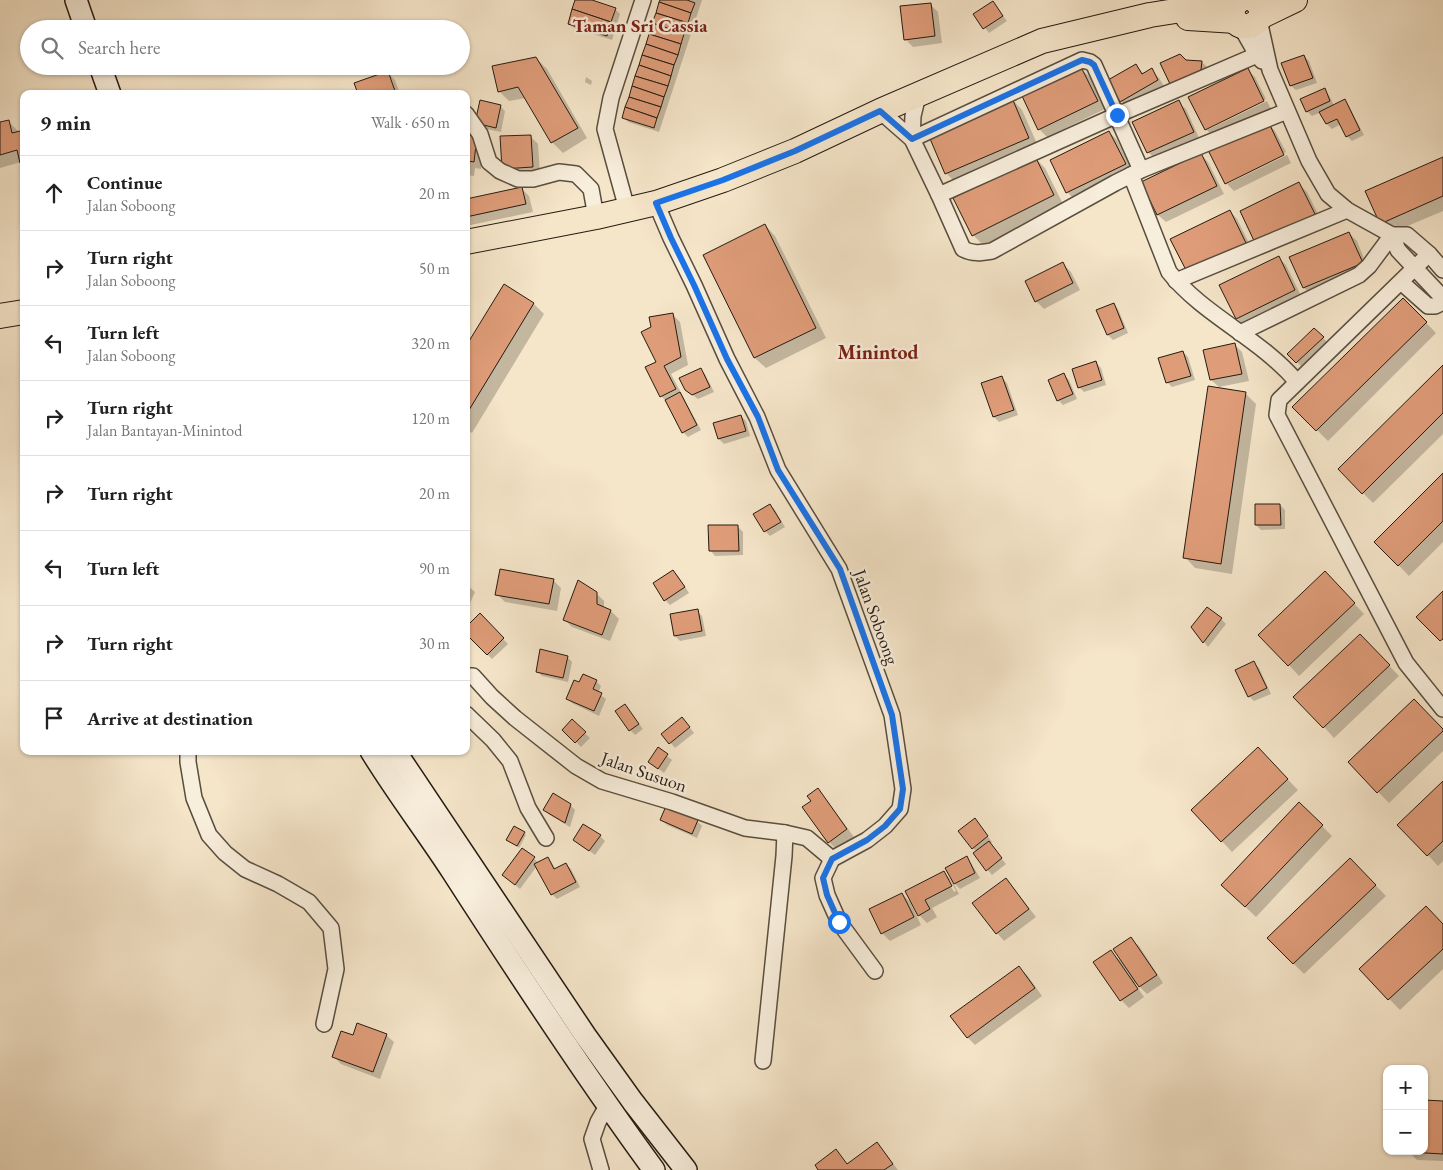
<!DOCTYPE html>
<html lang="en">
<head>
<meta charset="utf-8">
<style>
	:root { --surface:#fff; --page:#f6f6f6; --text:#222; --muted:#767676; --line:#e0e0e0 }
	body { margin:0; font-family:"EB Garamond",serif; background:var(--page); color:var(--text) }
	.controls { position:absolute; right:15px; bottom:15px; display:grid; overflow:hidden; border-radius:10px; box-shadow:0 1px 4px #0004 }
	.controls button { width:45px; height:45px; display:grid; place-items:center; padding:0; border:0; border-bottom:1px solid var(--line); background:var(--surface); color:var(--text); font:25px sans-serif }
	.stop { position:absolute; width:15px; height:15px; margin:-11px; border:4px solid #1a73e8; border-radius:50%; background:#fff }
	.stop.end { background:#1a73e8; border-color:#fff; box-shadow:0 1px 5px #0008 }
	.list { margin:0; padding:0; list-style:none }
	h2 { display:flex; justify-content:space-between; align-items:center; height:65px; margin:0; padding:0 20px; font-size:21px }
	h2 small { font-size:16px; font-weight:400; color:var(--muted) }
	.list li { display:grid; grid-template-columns:32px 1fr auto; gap:15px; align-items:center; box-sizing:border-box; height:75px; padding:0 20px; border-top:1px solid var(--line) }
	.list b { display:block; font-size:19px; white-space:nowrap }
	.list p { margin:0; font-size:16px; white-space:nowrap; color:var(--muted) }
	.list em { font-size:16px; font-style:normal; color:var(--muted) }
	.icon { flex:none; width:28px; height:28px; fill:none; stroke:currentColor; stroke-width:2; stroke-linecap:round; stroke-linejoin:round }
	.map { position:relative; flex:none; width:1443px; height:1170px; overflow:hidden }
	.search { position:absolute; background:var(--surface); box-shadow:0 1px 4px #0004; left:20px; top:20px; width:450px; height:55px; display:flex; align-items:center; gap:12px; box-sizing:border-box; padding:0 18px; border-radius:28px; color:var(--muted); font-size:19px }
	.panel { position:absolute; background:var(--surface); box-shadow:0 1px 4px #0004; left:20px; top:90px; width:450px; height:665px; border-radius:10px }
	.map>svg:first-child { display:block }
	.shadow { fill:#0003; fill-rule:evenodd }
	.building { fill:#df9c79; stroke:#241b11 }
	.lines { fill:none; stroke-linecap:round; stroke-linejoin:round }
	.minor-casing { stroke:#584e3f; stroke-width:18 }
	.secondary-casing { stroke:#241b11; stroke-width:24 }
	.primary-casing { stroke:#241b11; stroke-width:26 }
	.minor { stroke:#f8eedc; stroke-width:15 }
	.secondary { stroke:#f8eedc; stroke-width:21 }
	.primary { stroke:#f5e5c9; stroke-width:24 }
	.route { stroke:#1a73e8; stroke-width:6 }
	.labels { text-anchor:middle; stroke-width:5; stroke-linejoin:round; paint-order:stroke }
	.street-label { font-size:18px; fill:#241b11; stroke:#f8eedc }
	.neighbourhood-label { font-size:19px; font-weight:bold; fill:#7a1f14; stroke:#f8eedc }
	.quarter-label { font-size:20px; font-weight:bold; fill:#7a1f14; stroke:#f8eedc }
</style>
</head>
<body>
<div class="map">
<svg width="1443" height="1170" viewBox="0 0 1443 1170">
	<rect width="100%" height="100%" fill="#f5e5c9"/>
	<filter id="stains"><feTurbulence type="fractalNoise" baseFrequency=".004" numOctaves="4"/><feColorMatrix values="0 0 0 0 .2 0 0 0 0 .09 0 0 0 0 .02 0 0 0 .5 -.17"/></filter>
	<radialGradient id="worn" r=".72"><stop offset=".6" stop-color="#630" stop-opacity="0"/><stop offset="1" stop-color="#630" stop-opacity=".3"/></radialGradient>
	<g class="shadow">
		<polygon points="576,0 588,0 615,9 620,14 612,40 574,28 569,23"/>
		<polygon points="661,0 702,0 659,132 628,122 623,117"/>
		<polygon points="993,2 1007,21 989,33 975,15"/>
		<polygon points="930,4 938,12 942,43 913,47 905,39"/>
		<polygon points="1304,56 1309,61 1317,83 1296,90 1291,86"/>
		<polygon points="536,58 547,69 587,138 563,153 552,142 526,98 509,101 499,91"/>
		<polygon points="1185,61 1202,62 1207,67 1206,75 1176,88 1171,83"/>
		<polygon points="1136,66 1144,74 1151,70 1159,78 1165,88 1129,109 1121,101"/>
		<polygon points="1081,69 1089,76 1105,109 1047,137 1039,129"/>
		<polygon points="1247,69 1255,77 1266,99 1207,128 1207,130 1267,101 1271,109 1213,137 1206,129"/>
		<polygon points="387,72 395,80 400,94 359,94"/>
		<polygon points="586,77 592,81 591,85 585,82"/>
		<polygon points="1324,90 1329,95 1334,106 1344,101 1349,106 1364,135 1352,141 1347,136 1341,124 1332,129 1327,124 1321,112 1312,116 1307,111"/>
		<polygon points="1012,99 1022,110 1039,148 956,183 946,173"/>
		<polygon points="1178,102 1186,109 1200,140 1156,160 1148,152 1134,123"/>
		<polygon points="500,106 505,111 501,132 481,128 476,123"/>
		<polygon points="8,121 19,132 24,131 24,165 21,162 0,168 0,123"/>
		<polygon points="1268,123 1275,131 1286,152 1227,181 1227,184 1287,155 1291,163 1234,191 1226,183"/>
		<polygon points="1109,132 1117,140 1133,172 1075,200 1067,192"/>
		<polygon points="466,136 485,145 481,169 475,168 474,176 466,175"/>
		<polygon points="530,136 538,144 540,174 511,176 503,168"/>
		<polygon points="1200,154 1208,162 1224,194 1166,222 1158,215 1143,182"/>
		<polygon points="1035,158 1045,168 1064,206 984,246 973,235 954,198"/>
		<polygon points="1443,159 1443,211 1391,233 1381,223"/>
		<polygon points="1299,184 1307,192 1323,224 1265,252"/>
		<polygon points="522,189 529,196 533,212 466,226 466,201"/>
		<polygon points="1230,211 1237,219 1253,251 1172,239"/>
		<polygon points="765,225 775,236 826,338 766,368 755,358 704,255"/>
		<polygon points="1349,233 1357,241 1369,271 1312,295 1304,288"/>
		<polygon points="1279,258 1286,265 1302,298 1244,326 1237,318"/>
		<polygon points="1063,264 1071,272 1080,290 1044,309 1036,301"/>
		<polygon points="504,286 534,304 544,314 472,433 466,429 466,348"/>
		<polygon points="1403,299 1436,333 1328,441 1294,407"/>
		<polygon points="1114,304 1118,309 1128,333 1113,340 1108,335 1098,310"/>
		<polygon points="672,314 680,322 688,365 671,374 701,430 688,437 683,432 669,404 661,396 658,363"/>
		<polygon points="1314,329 1328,343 1302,367 1289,354"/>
		<polygon points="1235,345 1242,352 1249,381 1219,387 1211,380"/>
		<polygon points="1183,352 1188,357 1195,380 1172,387 1167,382"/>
		<polygon points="1096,363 1101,368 1106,385 1084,392 1079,387"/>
		<polygon points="1443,367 1443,434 1373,503 1339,469"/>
		<polygon points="700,369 705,374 714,392 698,399 686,390"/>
		<polygon points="1064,375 1069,380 1077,399 1063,405 1058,400"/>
		<polygon points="1002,378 1007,383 1018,415 999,422 994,417 983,384"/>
		<polygon points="1245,393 1256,404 1232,574 1195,568 1185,557"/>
		<polygon points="741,416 746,421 750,436 724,444 719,439"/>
		<polygon points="1443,475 1443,542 1409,576 1376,542"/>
		<polygon points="770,505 775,510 785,527 770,536 765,531"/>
		<polygon points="1280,505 1285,510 1285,529 1261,530 1256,525"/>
		<polygon points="738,527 743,532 743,555 715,556 710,550"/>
		<polygon points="673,571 678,576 689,593 670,605 665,600"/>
		<polygon points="553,580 561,588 557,611 505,602 497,594"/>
		<polygon points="466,584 475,592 466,612"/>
		<polygon points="1336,584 1364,614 1299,676 1289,665"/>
		<polygon points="596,593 604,601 604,608 611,611 619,619 610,641 572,627 565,620"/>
		<polygon points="697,611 702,616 706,636 680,641 675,636"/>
		<polygon points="480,615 508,644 492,659 466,633"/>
		<polygon points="1221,619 1226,624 1208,647 1193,627"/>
		<polygon points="1370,646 1399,676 1334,738 1324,727"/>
		<polygon points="567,657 572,662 568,682 542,676 537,671"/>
		<polygon points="1254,663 1259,668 1271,694 1254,701 1249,696"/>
		<polygon points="596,681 601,686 598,693 606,699 599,716 572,703 567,698 580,684"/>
		<polygon points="625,705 643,729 635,735 630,730"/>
		<polygon points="572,721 590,738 581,747 564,730"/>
		<polygon points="687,724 694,733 675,748 663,734"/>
		<polygon points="1443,730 1443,751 1389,803 1349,762"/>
		<polygon points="658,749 672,760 664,773 650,762"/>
		<polygon points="1269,760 1298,790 1232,852 1193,810"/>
		<polygon points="1443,783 1443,861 1438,866 1428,855"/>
		<polygon points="818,790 825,798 854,837 836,849 829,842"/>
		<polygon points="570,805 575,810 570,827 550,815 545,810"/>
		<polygon points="662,820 697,821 702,826 697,838 667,825"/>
		<polygon points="979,825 992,842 990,844 1006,864 992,875 974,854 977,852 973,848"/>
		<polygon points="584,826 600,836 605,841 595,855 580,844"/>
		<polygon points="1322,826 1332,836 1256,917 1233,895"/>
		<polygon points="524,833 526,835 519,848 508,840"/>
		<polygon points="522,849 539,863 547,858 552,863 556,870 566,864 571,869 580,887 557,899 552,894 537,866 520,889 503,875"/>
		<polygon points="966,858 971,863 980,878 960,889 954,883"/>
		<polygon points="1361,870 1386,896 1304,974 1268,938"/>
		<path d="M943,872L952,881L959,894L932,908L937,917L927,923L919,915L907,892ZM947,880H950L956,891L954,892Z"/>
		<polygon points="1006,879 1013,887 1036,917 1004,941 997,933"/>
		<polygon points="902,894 910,902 921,925 890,941 882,933"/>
		<polygon points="1443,926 1443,969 1400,1010 1360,969"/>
		<polygon points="1131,939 1139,946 1163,983 1147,994 1136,983 1135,984 1144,997 1129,1008 1121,1000 1111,952 1123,963"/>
		<polygon points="1019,968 1027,975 1042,996 975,1045 968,1038 952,1017"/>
		<polygon points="386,1035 394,1042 380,1079 341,1064 333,1056 354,1037"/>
		<polygon points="1443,1102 1443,1161 1417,1160 1409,1152 1424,1151"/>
		<polygon points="877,1144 884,1152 898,1170 820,1170 836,1151 848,1165"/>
	</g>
	<g class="building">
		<polygon points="575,0 592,0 616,8 611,22 572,9"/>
		<polygon points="660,0 687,0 695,3 691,13 659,2"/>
		<polygon points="993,1 1003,16 983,29 973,14"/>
		<polygon points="659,2 691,13 688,23 656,13"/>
		<polygon points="931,3 935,36 904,40 900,6"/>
		<polygon points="572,9 611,22 607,36 568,24"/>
		<polygon points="656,13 688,23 684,34 652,23"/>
		<polygon points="652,23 684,34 681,44 649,34"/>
		<polygon points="649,34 681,44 678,55 646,44"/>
		<polygon points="646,44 678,55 674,65 642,55"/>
		<polygon points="1180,54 1186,60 1202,61 1201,70 1170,84 1160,63"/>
		<polygon points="642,55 674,65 671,76 639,65"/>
		<polygon points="1304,55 1313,78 1290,86 1281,63"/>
		<polygon points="536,57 578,128 551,143 518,87 498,92 492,66"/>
		<polygon points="1136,64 1142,74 1152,68 1158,80 1120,102 1108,80"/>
		<polygon points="639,65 671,76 668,86 635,76"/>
		<polygon points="1081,67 1098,101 1038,130 1022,96"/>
		<polygon points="1248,68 1264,101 1205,130 1188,97"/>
		<polygon points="388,71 396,94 358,94 354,83"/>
		<polygon points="635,76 668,86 664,97 632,86"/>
		<polygon points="632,86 664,97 661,107 629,97"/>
		<polygon points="1325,88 1330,101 1306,112 1300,99"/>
		<polygon points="629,97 661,107 657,118 625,107"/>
		<polygon points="1012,98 1029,138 945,174 928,134"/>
		<polygon points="1345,99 1360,130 1346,137 1337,119 1326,124 1319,112"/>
		<polygon points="480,100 501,105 496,128 475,123"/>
		<polygon points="1179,100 1194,132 1147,153 1132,122"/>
		<polygon points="625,107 657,118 654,128 622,118"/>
		<polygon points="9,120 12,133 24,130 24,162 20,163 17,150 0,155 0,122"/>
		<polygon points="1268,121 1284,155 1225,184 1208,150"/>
		<polygon points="1109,131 1126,164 1066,193 1050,160"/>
		<polygon points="466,134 477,136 474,162 468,161 466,169"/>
		<polygon points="531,135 533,167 502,169 500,136"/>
		<polygon points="1201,153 1217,186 1157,215 1141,182"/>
		<polygon points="1035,156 1054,195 972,236 953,198"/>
		<polygon points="1443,157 1443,196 1380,224 1365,191"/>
		<polygon points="1299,182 1316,216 1256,245 1240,211"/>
		<polygon points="522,187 526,204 466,217 466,199"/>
		<polygon points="1230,210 1246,243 1187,272 1170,239"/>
		<polygon points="765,224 816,328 754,358 703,255"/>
		<polygon points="1349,232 1363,263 1303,288 1289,257"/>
		<polygon points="1279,256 1295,290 1236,319 1219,285"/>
		<polygon points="1063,262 1073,283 1035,302 1025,281"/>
		<polygon points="504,284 534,303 466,415 466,346"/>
		<polygon points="1403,298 1427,322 1316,431 1292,407"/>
		<polygon points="1114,303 1124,328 1107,335 1096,310"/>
		<polygon points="673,313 681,357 664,366 676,389 660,397 645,367 656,362 641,332 651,327 649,317"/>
		<polygon points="1314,328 1324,337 1296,363 1287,354"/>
		<polygon points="1235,343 1242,374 1210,380 1203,350"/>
		<polygon points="1183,351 1191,376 1166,383 1158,358"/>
		<polygon points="1096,361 1102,380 1078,388 1072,369"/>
		<polygon points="1443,365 1443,413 1362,494 1338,469"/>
		<polygon points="701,368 710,387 692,395 685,390 679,378"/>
		<polygon points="1064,373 1073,394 1057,401 1048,380"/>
		<polygon points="1002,376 1014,410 993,417 981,383"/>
		<polygon points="1208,386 1246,392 1221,564 1183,558"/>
		<polygon points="680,392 697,425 682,433 665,400"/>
		<polygon points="741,415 746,431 718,439 713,423"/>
		<polygon points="1443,473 1443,521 1398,566 1374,542"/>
		<polygon points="770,504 781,522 764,532 753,514"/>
		<polygon points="1255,504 1280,504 1281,525 1255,525"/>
		<polygon points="708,525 738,525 739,551 709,551"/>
		<polygon points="500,569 554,579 549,604 495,595"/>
		<polygon points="673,570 685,587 664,601 653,583"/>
		<polygon points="1325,571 1355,603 1288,666 1258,635"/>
		<polygon points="578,580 597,592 597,604 611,610 602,635 563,620"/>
		<polygon points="1443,591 1443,639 1440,641 1416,617"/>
		<polygon points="1207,607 1222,618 1203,643 1191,627"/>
		<polygon points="698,609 702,631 674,636 670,614"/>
		<polygon points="480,613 504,638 487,655 466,634 466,627"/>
		<polygon points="1360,634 1390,665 1323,728 1293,697"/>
		<polygon points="540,649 568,656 563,678 536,672"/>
		<polygon points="1254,661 1267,688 1248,697 1235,670"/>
		<polygon points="583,674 597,680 593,689 602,693 594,711 566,699 574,680 579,682"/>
		<polygon points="1414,699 1443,729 1443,731 1377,793 1348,762"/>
		<polygon points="625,704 639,724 629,731 615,711"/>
		<polygon points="682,717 690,727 669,744 661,734"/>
		<polygon points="572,719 586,732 575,743 562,730"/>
		<polygon points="658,747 668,754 658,769 648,762"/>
		<polygon points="1258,747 1288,779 1221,842 1191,810"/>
		<polygon points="1443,781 1443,841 1427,856 1397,825"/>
		<polygon points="818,788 847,829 828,843 802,807 811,801 807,796"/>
		<polygon points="553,793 571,804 565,823 543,810"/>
		<polygon points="1299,802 1323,825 1245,907 1221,885"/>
		<polygon points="666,806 698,820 692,834 660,820"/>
		<polygon points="975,818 988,836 972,849 958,831"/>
		<polygon points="583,824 601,835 589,851 573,840"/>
		<polygon points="514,826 525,832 517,846 506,840"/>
		<polygon points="989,841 1002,858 986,871 973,853"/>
		<polygon points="522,848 535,857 515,885 502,875"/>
		<polygon points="967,856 975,873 954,884 945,868"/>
		<polygon points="548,857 554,869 566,863 576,882 551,895 534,864"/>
		<polygon points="1350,858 1376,885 1293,964 1267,938"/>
		<polygon points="944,871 952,886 925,900 930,909 918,916 905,891"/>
		<polygon points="1006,878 1029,909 996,934 972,903"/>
		<polygon points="902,893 914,917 881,934 869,909"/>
		<polygon points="1426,906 1443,924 1443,949 1388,1000 1359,969"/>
		<polygon points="1131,937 1157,975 1139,987 1113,949"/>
		<polygon points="1111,950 1138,989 1120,1001 1093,962"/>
		<polygon points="1019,966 1035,988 967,1038 950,1016"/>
		<polygon points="357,1023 387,1034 373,1072 332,1057 341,1031 353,1035"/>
		<polygon points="1424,1100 1443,1101 1443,1154 1408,1152 1408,1151 1424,1151"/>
		<polygon points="877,1142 893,1164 884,1170 818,1170 815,1165 836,1149 847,1164"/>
	</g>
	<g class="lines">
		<g class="minor-casing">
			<g id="minor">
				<polyline points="1259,20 1270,70 1309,161 1328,194 1347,210 1392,235 1407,235 1429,254 1443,270"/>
				<polyline points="1240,25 1257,55 1262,61"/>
				<path d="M880,111L912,139L939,195L963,249C973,254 980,253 992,251L1115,183L1141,170L1287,111"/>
				<polyline points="466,114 480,134 489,162 500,171 518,179 533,179 559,172 576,174 591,189 596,217"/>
				<polyline points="912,139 1082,60 1090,62 1094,65 1141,170"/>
				<polyline points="912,139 913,116 918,95"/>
				<path d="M1131,175L1169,272C1204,316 1260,338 1297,382"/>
				<polyline points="939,195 1117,115 1257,55"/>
				<polyline points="656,203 671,238 694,285 727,359 757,417 778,470 839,569 892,715 903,789 900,809 885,826 867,840 832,859 823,878 827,895 839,922 875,971"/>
				<polyline points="627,209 605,129 611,98 643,0"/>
				<polyline points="1392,235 1398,250 1443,298"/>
				<polyline points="1429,254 1279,400 1277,415 1406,663 1443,709"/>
				<polyline points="1176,281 1347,210"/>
				<polyline points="1401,282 1428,306 1435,306 1443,302"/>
				<polyline points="1240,333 1359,275 1369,266 1392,235"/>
				<polyline points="466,676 473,676 492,697 515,718 576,766 602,781 672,802 745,828 785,833 807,838 832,859"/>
				<polyline points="466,714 493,740 510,761 528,808 546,838"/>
				<polyline points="188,751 188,762 194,798 209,835 225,853 245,869 278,884 309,902 331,928 336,969 324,1024"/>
				<polyline points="763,1061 784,856 785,833"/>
				<polyline points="601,1170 592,1139 598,1122 607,1106"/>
			</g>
		</g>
		<g class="secondary-casing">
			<g id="secondary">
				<polyline points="76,0 86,29"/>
				<polyline points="100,66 110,94"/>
				<path d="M371,751C396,792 426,831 452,871C517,972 583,1073 654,1170"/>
				<polyline points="395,751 585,1035 633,1102 686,1170"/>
			</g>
		</g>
		<g class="primary-casing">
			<g id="primary">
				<path d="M1233,9C1230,43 1280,20 1254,0"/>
				<polyline points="1260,17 1295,0"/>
				<polyline points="1188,18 1236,21"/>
				<polyline points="466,242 596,217 656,203 723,180 795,151 880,111 1042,41 1150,15 1239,1"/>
				<polyline points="0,316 24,312"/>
			</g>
		</g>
		<use href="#minor" class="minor"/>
		<use href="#secondary" class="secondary"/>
		<use href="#primary" class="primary"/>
	</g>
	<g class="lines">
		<polyline class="route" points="839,922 827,895 823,878 832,859 867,840 885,826 900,809 903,789 892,715 840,569 778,470 758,417 727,359 694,285 671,238 656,203 723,180 795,151 880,111 912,139 1082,60 1090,62 1094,65 1117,115"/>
	</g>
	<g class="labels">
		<g class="street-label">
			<text transform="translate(876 617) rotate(70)" y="6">Jalan Soboong</text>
			<text transform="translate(644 772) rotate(19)" y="6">Jalan Susuon</text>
		</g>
		<g class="neighbourhood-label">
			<text x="640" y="32">Taman Sri Cassia</text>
		</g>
		<g class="quarter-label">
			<text x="878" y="359">Minintod</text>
		</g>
	</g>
	<rect width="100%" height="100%" filter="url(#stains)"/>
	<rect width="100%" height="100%" fill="url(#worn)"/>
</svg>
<div class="controls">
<button>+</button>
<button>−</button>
</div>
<div class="stop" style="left:839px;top:922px"></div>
<div class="stop end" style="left:1117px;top:115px"></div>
<div class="search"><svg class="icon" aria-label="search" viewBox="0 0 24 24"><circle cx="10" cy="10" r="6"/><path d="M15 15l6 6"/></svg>Search here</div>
<section class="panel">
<h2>9 min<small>Walk · 650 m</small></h2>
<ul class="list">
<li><svg class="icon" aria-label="ahead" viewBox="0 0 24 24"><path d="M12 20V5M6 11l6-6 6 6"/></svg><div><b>Continue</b><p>Jalan Soboong</p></div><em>20 m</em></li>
<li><svg class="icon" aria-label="right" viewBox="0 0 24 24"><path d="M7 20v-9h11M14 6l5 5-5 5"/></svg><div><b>Turn right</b><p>Jalan Soboong</p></div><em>50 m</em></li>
<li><svg class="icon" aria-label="left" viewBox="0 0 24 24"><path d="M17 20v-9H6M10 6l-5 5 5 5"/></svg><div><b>Turn left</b><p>Jalan Soboong</p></div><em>320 m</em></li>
<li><svg class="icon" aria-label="right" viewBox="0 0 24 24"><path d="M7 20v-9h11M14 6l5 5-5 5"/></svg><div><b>Turn right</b><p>Jalan Bantayan-Minintod</p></div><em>120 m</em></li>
<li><svg class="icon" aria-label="right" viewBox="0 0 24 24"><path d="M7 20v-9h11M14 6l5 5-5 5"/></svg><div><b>Turn right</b></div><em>20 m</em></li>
<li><svg class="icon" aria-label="left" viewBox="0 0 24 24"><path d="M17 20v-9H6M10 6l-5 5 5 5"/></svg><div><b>Turn left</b></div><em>90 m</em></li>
<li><svg class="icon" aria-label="right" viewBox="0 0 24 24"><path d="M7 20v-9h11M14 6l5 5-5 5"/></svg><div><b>Turn right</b></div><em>30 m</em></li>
<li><svg class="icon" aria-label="arrive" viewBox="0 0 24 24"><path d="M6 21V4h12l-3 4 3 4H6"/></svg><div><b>Arrive at destination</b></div></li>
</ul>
</section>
</div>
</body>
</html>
